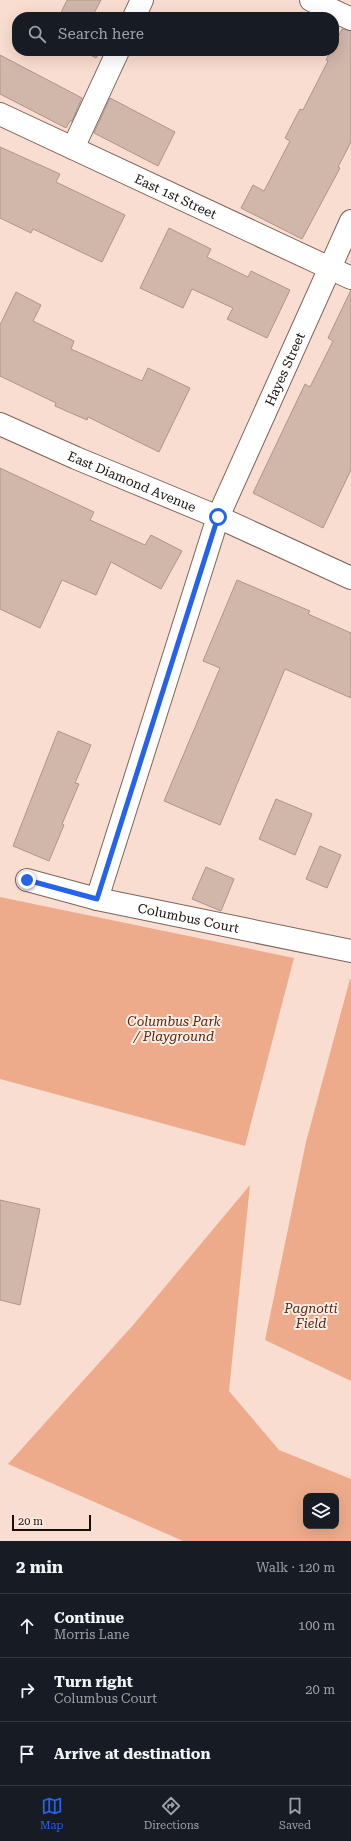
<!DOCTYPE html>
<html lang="en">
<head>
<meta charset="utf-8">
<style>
	:root { --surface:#171b24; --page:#242831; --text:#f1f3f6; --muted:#9ea1a6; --line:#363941; --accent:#2563eb }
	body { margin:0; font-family:"Roboto Serif",serif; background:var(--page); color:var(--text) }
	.controls { position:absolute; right:12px; bottom:12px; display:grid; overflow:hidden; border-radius:8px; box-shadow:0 4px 16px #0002 }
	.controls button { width:36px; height:36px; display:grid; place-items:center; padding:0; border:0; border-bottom:1px solid var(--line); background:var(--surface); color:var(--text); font:20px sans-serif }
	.scale { position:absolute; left:12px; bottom:10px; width:79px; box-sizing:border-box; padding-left:4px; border:2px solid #180f0a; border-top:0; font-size:11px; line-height:14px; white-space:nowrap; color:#180f0a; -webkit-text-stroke:3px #feede5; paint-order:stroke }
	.stop { position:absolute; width:12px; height:12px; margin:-9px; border:3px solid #2563eb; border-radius:50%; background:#fff }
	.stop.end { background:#2563eb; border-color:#fff; box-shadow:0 1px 4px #0008 }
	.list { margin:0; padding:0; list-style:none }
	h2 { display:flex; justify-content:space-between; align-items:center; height:52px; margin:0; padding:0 16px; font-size:17px }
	h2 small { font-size:13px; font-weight:400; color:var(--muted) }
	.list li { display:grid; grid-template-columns:26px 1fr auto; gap:12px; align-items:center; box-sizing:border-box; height:64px; padding:0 16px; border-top:1px solid var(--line) }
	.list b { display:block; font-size:15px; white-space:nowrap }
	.list p { margin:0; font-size:13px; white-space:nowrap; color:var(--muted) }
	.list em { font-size:13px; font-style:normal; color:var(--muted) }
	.icon { flex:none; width:22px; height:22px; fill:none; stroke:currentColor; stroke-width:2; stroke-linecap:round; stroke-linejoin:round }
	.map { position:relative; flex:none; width:351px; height:1541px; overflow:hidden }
	.search { position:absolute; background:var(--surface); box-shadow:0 4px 16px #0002; left:12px; right:12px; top:12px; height:44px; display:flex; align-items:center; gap:10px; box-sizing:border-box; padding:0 14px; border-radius:16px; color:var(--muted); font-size:15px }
	.sheet { height:244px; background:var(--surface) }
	nav { display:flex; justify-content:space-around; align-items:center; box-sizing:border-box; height:56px; border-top:1px solid var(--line); background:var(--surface); font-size:11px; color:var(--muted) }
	nav a { display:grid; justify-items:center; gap:2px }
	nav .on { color:var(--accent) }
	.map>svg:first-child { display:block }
	.green { fill:#eeab8c; fill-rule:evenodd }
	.building { fill:#d1b6aa; stroke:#af9589 }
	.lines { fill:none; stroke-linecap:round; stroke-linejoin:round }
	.minor-casing { stroke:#7d6459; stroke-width:24 }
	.minor { stroke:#fff; stroke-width:22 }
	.route { stroke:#2563eb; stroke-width:5 }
	.labels { text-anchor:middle; stroke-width:4; stroke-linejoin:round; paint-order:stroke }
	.street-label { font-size:13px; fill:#180f0a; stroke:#feede5 }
	.park-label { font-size:13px; font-style:italic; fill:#52250e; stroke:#feede5 }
</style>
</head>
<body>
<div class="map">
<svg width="351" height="1541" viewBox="0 0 351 1541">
	<rect width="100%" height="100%" fill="#f9ddd0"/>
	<g class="green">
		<polygon points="0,897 294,958 245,1146 0,1079"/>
		<polygon points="350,979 351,979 351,1381 265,1340 306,1142"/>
		<path d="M250,1185L229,1391L279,1450L351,1479V1541H183L8,1464L134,1324ZM306,1496H336V1526H306Z"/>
	</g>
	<g class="building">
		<polygon points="67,0 101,0 93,15 98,17 59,17"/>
		<polygon points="342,29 351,31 351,142 338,167 340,168 302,239 241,208 253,185 264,191 290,141 285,138 300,109 303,110 328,61 326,60 331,51 334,51 334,45"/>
		<polygon points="83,51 100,51 96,58"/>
		<polygon points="0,55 82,98 72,121 70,121 66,128 0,94"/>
		<polygon points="110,98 175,132 158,166 94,133"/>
		<polygon points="0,147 60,174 56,182 125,215 102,262 33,229 31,233 0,218"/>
		<polygon points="169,228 211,249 207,257 248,277 251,271 290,290 267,338 227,319 233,308 192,289 183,308 140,288"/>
		<polygon points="351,290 351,470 323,528 253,493 305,384 310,387 333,341 328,338"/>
		<polygon points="16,292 41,305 33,321 74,341 71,349 142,381 148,368 190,388 159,452 88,417 87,420 55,406 56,403 0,376 0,325"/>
		<polygon points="0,468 94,512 90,520 145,545 151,535 182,551 161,589 111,562 96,595 62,580 40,628 0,609"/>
		<polygon points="237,580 310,611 308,614 351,633 351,698 285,669 220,825 164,801 220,668 203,661"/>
		<polygon points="58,731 91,745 75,783 79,784 62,824 64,825 49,861 13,846"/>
		<polygon points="276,799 312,814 295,855 259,839"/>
		<polygon points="320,846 341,855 327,888 306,879"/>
		<polygon points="206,867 234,879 221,911 192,899"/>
		<polygon points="0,1200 40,1209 20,1305 0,1300"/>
	</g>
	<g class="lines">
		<g class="minor-casing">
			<g id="minor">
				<polyline points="311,0 351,19"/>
				<polyline points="134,17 142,0"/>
				<path id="s1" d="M0,114L351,278"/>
				<polyline points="73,148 118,51"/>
				<path id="s2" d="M0,424L76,458L218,517L351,578"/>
				<path id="s3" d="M27,880L97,899L351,951"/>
				<path id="s4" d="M97,899L218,517L351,221"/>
			</g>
		</g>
		<use href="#minor" class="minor"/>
	</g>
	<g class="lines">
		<polyline class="route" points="27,880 97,899 218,517"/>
	</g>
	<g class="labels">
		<g class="street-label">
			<text dy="5" stroke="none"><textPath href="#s1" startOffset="194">East 1st Street</textPath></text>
			<text dy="5" stroke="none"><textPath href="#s4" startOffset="563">Hayes Street</textPath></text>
			<text dy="5" stroke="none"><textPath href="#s2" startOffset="144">East Diamond Avenue</textPath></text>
			<text dy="5" stroke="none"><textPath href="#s3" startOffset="166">Columbus Court</textPath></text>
		</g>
		<g class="park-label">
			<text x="174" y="1026">Columbus Park<tspan x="174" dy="15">/ Playground</tspan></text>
			<text x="311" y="1313">Pagnotti<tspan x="311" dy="15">Field</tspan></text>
		</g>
	</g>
</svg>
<div class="controls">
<button><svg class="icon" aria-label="layers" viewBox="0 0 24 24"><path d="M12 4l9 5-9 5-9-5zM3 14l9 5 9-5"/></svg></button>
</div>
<div class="scale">20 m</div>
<div class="stop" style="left:218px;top:517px"></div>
<div class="stop end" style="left:27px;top:880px"></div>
<div class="search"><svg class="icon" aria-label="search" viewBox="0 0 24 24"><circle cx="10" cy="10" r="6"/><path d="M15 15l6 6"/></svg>Search here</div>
</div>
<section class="sheet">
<h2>2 min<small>Walk · 120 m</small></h2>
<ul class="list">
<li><svg class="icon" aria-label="ahead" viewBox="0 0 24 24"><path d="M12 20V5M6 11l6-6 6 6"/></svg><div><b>Continue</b><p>Morris Lane</p></div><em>100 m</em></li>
<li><svg class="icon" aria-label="right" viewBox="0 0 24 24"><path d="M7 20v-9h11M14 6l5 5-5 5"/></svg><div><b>Turn right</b><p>Columbus Court</p></div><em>20 m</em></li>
<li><svg class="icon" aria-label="arrive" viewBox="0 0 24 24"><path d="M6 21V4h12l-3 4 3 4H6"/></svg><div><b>Arrive at destination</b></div></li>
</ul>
</section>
<nav>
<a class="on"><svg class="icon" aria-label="map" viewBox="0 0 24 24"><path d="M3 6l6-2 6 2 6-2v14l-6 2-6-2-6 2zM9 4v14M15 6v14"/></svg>Map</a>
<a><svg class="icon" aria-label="directions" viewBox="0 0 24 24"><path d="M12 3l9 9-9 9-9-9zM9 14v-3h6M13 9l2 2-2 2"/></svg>Directions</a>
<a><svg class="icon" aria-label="saved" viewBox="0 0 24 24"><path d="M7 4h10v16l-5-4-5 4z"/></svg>Saved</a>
</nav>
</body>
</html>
